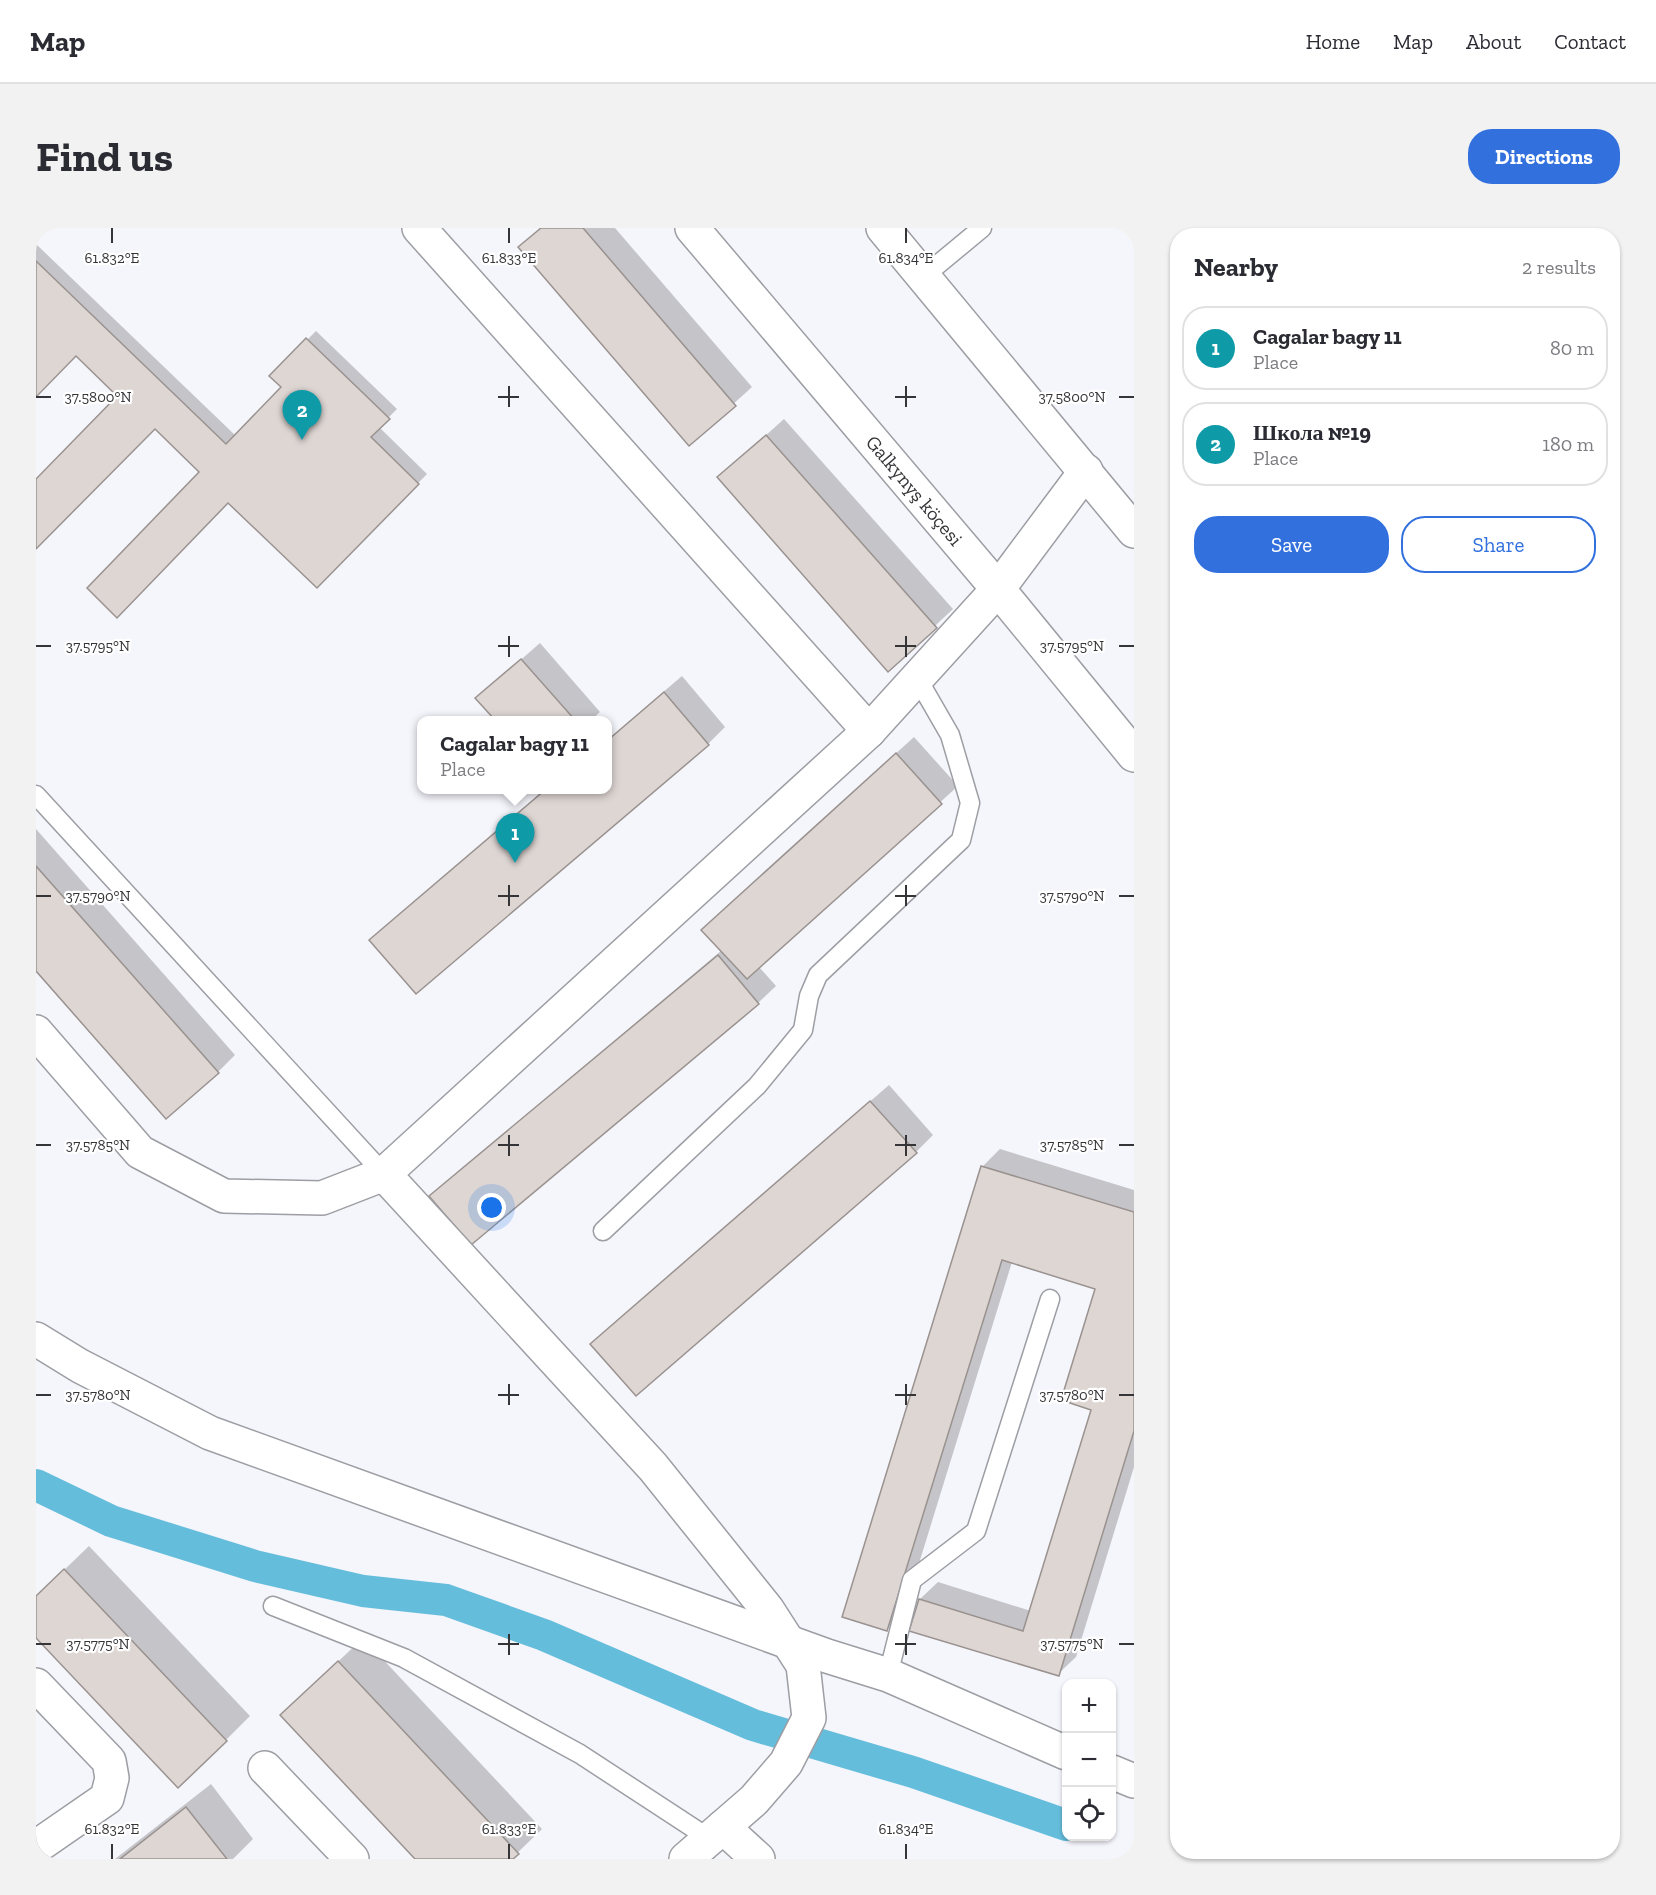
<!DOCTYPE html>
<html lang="en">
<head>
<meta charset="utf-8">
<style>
	:root { --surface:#fff; --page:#f2f2f3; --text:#2b2b33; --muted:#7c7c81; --line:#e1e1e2; --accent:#3270de }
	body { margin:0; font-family:"Zilla Slab",serif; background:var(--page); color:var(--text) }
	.controls { position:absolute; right:18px; bottom:18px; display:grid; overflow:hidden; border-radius:12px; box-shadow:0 2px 4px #0004 }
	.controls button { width:54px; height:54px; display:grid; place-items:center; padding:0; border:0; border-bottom:2px solid var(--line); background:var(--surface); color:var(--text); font:30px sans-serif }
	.you { position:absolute; left:456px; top:980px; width:21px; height:21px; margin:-15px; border:4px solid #fff; border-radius:50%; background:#1a73e8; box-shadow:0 0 0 9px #1a73e833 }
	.badge { display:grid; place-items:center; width:39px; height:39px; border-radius:50%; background:var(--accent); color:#fff; font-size:20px; font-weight:700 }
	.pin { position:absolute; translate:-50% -50px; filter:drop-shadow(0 2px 3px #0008) }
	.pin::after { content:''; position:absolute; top:32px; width:21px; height:18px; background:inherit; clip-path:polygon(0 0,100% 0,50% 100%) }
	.popup { position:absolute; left:381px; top:488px; width:195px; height:78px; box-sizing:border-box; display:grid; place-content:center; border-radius:12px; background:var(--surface); filter:drop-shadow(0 2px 4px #0005); font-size:20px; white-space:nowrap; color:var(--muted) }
	.popup b { font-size:22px; color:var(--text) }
	.popup::after { content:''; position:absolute; left:50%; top:100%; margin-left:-12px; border:12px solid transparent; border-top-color:var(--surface) }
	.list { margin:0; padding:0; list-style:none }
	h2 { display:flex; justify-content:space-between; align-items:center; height:78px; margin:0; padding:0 24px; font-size:26px }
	h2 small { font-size:20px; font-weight:400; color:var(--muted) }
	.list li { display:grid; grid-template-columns:39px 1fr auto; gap:18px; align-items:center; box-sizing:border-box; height:84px; margin:0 12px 12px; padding:0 12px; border:2px solid var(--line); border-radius:24px }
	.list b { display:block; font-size:22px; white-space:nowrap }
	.list p { margin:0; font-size:20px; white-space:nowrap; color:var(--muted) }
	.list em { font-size:20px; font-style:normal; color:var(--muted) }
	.actions { display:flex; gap:12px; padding:18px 24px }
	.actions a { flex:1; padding:14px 0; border:2px solid var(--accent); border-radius:24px; text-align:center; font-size:21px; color:var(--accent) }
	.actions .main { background:var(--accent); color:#fff }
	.icon { flex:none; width:33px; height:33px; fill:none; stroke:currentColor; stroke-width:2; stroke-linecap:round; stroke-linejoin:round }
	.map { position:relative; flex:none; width:1098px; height:1631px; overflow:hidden; border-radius:24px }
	header { display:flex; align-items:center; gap:36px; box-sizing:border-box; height:84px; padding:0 30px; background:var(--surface); border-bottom:2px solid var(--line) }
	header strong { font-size:28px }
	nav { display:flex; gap:33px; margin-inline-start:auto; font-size:21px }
	.intro { display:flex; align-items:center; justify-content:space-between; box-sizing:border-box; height:144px; padding:0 36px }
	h1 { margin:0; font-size:42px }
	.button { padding:15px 27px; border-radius:24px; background:var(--accent); color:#fff; font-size:21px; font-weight:700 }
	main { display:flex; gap:36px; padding:0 36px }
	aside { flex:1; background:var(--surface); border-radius:24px; box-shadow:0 2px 4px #0004 }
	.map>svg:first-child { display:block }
	.shadow { fill:#0003 }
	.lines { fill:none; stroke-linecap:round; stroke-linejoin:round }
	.canal { stroke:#65bddc; stroke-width:32 }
	.building { fill:#ded6d3; stroke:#99928f; stroke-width:1.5 }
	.lane-casing { stroke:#9d9ea4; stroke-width:21 }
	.street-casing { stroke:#9d9ea4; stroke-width:36 }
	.lane { stroke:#fff; stroke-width:18 }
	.street { stroke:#fff; stroke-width:33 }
	.ticks { fill:none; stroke:#353538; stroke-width:2 }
	.labels { text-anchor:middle; stroke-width:4.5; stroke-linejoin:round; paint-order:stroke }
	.street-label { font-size:20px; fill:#353538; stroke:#fff }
	.ticks-label { font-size:15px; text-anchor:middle; fill:#353538; stroke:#fff; stroke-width:4.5; stroke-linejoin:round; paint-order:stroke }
</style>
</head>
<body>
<header>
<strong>Map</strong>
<nav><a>Home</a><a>Map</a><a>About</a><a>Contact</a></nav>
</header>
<div class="intro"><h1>Find us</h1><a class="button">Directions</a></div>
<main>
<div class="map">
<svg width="1098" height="1631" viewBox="0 0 1098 1631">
	<rect width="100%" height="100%" fill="#f5f5fc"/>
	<g class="shadow">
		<polygon points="504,0 579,0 716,159 653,216 484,19"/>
		<polygon points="0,16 200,208 247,159 235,148 280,103 361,181 343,199 391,246 281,358 119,199 1,320 0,254 83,168 40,126 0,167"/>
		<polygon points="748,191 917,381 852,442 683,249"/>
		<polygon points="504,415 564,484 555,492 461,492 441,470"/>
		<polygon points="646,448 689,499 672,516 335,712 508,562 572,562 572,511"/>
		<polygon points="878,509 922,558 723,739 740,758 722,775 395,968 686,722 685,684"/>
		<polygon points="0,601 199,827 182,844 0,741"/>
		<polygon points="853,857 897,907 880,924 556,1116"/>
		<polygon points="964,921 1098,962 1098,1239 1040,1429 1022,1446 884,1371 902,1354 995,1383 1057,1181 1061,1060 976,1034 868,1384 851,1401 808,1388 947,938"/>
		<polygon points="53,1318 214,1488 190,1512 0,1408 0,1369"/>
		<polygon points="327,1410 506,1601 475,1631 381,1631 270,1464"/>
		<polygon points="175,1556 217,1611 197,1631 79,1631"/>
	</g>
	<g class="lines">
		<polyline class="canal" points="0,1257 75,1293 219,1338 327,1363 410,1372 508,1407 717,1497 877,1544 1030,1597"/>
	</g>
	<g class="building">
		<polygon points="505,0 547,0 700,178 653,218 482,19"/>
		<polygon points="0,33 190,216 245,159 233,148 270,110 354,191 335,209 383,256 281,360 192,275 81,390 51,360 163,244 119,201 0,321 0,251 81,168 40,128 0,169"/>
		<polygon points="730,207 901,400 852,444 681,249"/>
		<polygon points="485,431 539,492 459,492 439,470"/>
		<polygon points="628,464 673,517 380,766 333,712 509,562 572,562 572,512"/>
		<polygon points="860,525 906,576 711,751 665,702"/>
		<polygon points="0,638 183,845 130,891 0,743"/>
		<polygon points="682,727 723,776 435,1017 393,968"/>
		<polygon points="834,873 881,925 600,1168 554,1116"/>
		<polygon points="945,938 1098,984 1098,1203 1023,1448 873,1403 883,1371 987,1403 1055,1182 1025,1172 1059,1061 966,1032 851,1403 806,1389"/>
		<polygon points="28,1341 191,1513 142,1560 0,1410 0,1368"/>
		<polygon points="302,1433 483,1626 477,1631 379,1631 244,1487"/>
		<polygon points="150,1579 191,1631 84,1631"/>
	</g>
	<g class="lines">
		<g class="lane-casing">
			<g id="lane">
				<polyline points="888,48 946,0"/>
				<polyline points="0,567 348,946"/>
				<polyline points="567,1003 721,858 767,802 773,768 782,747 925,612 934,575 914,507 880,448"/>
				<polyline points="237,1378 368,1430 544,1526 674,1611"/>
				<polyline points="852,1447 876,1352 940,1303 1014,1071"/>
			</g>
		</g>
		<g class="street-casing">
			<g id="street">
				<polyline points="383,0 833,503"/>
				<path id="s1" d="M656,0L962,361L1098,527"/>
				<polyline points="847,0 1098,303"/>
				<polyline points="0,804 104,924 188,968 286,970 348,946"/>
				<polyline points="0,1111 44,1138 174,1205 791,1428 852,1447 1030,1525"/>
				<polyline points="0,1457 73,1533 76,1550 71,1570 0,1619"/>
				<polyline points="229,1540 316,1631"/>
				<polyline points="1076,1544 1098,1553"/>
				<polyline points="687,1599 722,1631"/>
				<polyline points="650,1631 718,1572 750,1535 773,1490 767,1437 731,1381 617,1239 348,946 833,503 962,361 1050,243"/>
			</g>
		</g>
		<use href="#lane" class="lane"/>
		<use href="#street" class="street"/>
	</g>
	<path class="ticks" d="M76,0V15M473,0V15M870,0V15M473,158V179M870,158V179M0,169H15M462,169H483M859,169H880M1083,169H1098M473,408V429M870,408V429M0,418H15M462,418H483M859,418H880M1083,418H1098M473,657V678M870,657V678M0,668H15M462,668H483M859,668H880M1083,668H1098M473,907V928M870,907V928M0,917H15M462,917H483M859,917H880M1083,917H1098M473,1156V1177M870,1156V1177M0,1167H15M462,1167H483M859,1167H880M1083,1167H1098M473,1406V1427M870,1406V1427M0,1416H15M462,1416H483M859,1416H880M1083,1416H1098M76,1616V1631M473,1616V1631M870,1616V1631"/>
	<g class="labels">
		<g class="street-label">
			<text dy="7" stroke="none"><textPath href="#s1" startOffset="344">Galkynyş köçesi</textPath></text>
		</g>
	</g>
	<g class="ticks-label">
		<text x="76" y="35">61.832°E</text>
		<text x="473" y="35">61.833°E</text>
		<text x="870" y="35">61.834°E</text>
		<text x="62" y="174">37.5800°N</text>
		<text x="1036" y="174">37.5800°N</text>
		<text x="62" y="423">37.5795°N</text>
		<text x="1036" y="423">37.5795°N</text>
		<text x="62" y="673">37.5790°N</text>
		<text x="1036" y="673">37.5790°N</text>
		<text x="62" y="922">37.5785°N</text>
		<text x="1036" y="922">37.5785°N</text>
		<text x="62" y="1172">37.5780°N</text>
		<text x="1036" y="1172">37.5780°N</text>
		<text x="62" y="1421">37.5775°N</text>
		<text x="1036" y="1421">37.5775°N</text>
		<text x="76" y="1606">61.832°E</text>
		<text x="473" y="1606">61.833°E</text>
		<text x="870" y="1606">61.834°E</text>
	</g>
</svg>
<div class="controls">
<button>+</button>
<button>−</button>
<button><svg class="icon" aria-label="locate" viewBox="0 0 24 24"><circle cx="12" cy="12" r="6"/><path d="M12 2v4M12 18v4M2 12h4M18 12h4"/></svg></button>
</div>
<div class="you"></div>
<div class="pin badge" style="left:479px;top:635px;background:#0f9aa8">1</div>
<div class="popup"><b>Cagalar bagy 11</b>Place</div>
<div class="pin badge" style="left:266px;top:212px;background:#0f9aa8">2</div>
</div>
<aside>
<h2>Nearby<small>2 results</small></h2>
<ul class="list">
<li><span class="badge" style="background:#0f9aa8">1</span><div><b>Cagalar bagy 11</b><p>Place</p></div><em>80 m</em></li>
<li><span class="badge" style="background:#0f9aa8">2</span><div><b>Школа №19</b><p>Place</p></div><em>180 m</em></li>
</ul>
<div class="actions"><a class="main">Save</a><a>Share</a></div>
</aside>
</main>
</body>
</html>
